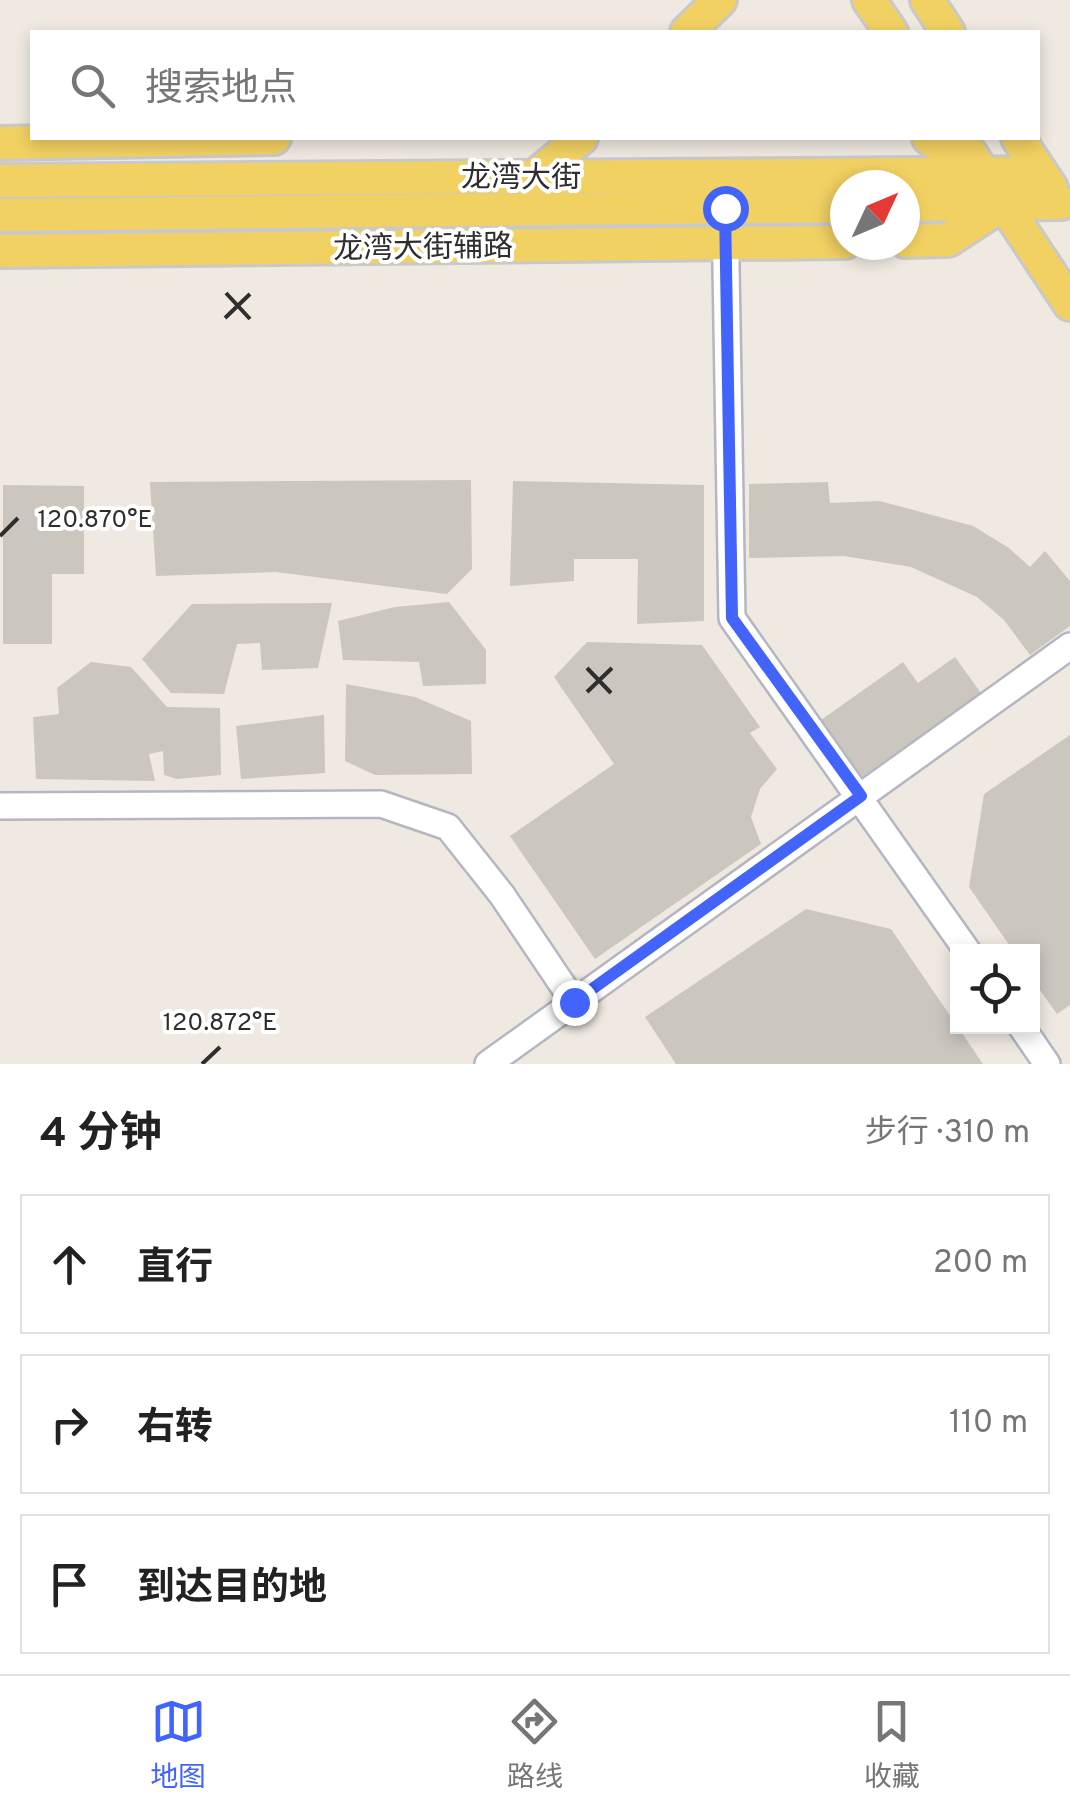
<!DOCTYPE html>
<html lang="zh">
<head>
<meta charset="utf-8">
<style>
	:root { --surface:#fff; --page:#f2f2f2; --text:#222; --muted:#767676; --line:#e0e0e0; --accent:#4264fb }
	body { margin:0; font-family:Overpass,"Noto Sans SC",sans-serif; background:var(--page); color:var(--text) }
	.controls { position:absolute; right:30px; bottom:30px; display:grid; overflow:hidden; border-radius:0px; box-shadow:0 5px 15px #0003 }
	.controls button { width:90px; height:90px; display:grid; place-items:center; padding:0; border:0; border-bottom:2px solid var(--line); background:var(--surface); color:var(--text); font:50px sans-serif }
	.compass { position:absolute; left:830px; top:170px; width:90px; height:90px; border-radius:50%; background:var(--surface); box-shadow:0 5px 15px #0003; rotate:46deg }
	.stop { position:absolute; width:30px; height:30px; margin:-22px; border:8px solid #4264fb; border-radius:50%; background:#fff }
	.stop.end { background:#4264fb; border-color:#fff; box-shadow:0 2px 10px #0008 }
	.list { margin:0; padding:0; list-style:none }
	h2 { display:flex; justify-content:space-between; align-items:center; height:130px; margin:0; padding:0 40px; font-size:42px }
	h2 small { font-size:32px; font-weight:400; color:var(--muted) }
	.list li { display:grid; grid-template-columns:65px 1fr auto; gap:30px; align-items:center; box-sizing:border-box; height:140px; margin:0 20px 20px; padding:0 20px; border:2px solid var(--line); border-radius:0px }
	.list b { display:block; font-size:38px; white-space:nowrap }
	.list em { font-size:32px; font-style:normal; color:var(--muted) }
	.icon { flex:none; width:55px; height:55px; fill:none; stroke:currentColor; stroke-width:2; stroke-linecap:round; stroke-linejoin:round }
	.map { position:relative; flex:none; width:1070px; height:1064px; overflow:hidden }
	.search { position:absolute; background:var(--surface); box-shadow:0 5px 15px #0003; left:30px; right:30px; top:30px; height:110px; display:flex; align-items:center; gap:25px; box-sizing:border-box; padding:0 35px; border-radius:0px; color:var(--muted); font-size:38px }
	.sheet { height:610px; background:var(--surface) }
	nav { display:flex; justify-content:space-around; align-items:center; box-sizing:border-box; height:140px; border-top:2px solid var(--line); background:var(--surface); font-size:28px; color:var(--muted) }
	nav a { display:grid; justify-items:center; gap:5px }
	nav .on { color:var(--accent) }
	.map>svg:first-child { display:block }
	.building { fill:#cbc7bf }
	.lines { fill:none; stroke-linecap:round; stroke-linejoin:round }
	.tertiary-casing { stroke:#b4b7c1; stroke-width:30 }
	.primary-casing { stroke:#c9c9c9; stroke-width:38 }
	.tertiary { stroke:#fff; stroke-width:25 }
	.primary { stroke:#f2d163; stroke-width:32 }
	.route { stroke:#4264fb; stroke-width:12 }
	.ticks { fill:none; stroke:#2e2e2e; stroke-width:4 }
	.labels { text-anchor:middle; stroke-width:8; stroke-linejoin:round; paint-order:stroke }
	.street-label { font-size:30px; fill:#2e2e2e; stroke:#fff }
	.ticks-label { font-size:25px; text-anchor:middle; fill:#2e2e2e; stroke:#fff; stroke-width:8; stroke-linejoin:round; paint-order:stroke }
</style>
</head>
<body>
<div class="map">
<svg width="1070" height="1064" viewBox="0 0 1070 1064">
	<rect width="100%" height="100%" fill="#efe9e1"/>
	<g class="building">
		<polygon points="471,480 472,569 447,594 276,572 156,576 150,482"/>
		<polygon points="513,481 704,485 704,621 637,624 638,559 574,559 574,581 510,586"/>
		<polygon points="828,482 830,503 880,501 973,526 1009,548 1030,567 1045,551 1070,581 1070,626 1030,655 1004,620 977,597 911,567 844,556 749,558 749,484"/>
		<polygon points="3,485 84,486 84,574 52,574 52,644 3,644"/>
		<polygon points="449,602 486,650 486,684 423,686 419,662 343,660 338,621 395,607"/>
		<polygon points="332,603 318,668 262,670 260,643 237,644 224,694 171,693 142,659 192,604"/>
		<polygon points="587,642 702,645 760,727 750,733 777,769 760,789 751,817 761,844 595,959 510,836 614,764 554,677"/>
		<polygon points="955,657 981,693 862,777 821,720 903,662 918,683"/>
		<polygon points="91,662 131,667 167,707 220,708 221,775 177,779 164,775 163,751 149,754 155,781 36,779 33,717 59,714 57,688"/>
		<polygon points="346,684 415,697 471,721 472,774 375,775 345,761"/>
		<polygon points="324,715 325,773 241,779 236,726"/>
		<polygon points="1070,735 1070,1005 1057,1014 1032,979 1032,952 1014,952 969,887 984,794"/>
		<polygon points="806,909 891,929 983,1064 676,1064 645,1017"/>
	</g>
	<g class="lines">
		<g class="tertiary-casing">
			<g id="tertiary">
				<polyline points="725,208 732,618 968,952"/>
				<polyline points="0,806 381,804 448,827 502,895 574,1002"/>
				<polyline points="1021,1026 1047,1064"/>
				<polyline points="488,1064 1070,646"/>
			</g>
		</g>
		<g class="primary-casing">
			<g id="primary">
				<polyline points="869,0 891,32"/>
				<polyline points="927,0 948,32"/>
				<polyline points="687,32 720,0"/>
				<polyline points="929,138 976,168"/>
				<polyline points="960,138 1070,304"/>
				<polyline points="1018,138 1051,188"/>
				<polyline points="0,143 274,138"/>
				<polyline points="534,177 581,138"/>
				<polyline points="0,181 1041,173"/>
				<polyline points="905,205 1061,203"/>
				<polyline points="0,215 845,206"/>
				<polyline points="905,241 948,240 1003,204"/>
				<polyline points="0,251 845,242"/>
			</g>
		</g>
		<use href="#tertiary" class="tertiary"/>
		<use href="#primary" class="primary"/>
	</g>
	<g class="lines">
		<polyline class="route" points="574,1002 861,796 732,618 725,208"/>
	</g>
	<path class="ticks" d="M226,293L250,319M225,318L250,294M0,536L18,518M587,668L611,693M587,692L612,668M202,1064L220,1047"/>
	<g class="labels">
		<g class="street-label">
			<text x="521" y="187">龙湾大街</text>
			<text transform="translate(423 247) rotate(-1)" y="10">龙湾大街辅路</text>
		</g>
	</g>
	<g class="ticks-label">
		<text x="95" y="527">120.870°E</text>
		<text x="220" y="1030">120.872°E</text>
	</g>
</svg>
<div class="controls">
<button><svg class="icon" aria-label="locate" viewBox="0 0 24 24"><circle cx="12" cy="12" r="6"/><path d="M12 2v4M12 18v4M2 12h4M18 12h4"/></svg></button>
</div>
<svg class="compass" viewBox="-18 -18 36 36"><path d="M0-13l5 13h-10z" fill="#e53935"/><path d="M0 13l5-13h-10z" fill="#767676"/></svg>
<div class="stop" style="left:725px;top:208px"></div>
<div class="stop end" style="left:574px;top:1002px"></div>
<div class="search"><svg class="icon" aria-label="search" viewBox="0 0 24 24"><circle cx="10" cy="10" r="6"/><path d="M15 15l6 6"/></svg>搜索地点</div>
</div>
<section class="sheet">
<h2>4 分钟<small>步行 · 310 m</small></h2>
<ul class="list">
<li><svg class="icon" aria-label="ahead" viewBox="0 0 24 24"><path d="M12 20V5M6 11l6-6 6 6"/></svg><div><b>直行</b></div><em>200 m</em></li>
<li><svg class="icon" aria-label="right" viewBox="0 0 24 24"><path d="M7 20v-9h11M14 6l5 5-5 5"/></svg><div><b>右转</b></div><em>110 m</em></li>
<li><svg class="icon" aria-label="arrive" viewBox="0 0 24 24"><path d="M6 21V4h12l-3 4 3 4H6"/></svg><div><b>到达目的地</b></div></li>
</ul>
</section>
<nav>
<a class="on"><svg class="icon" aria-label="map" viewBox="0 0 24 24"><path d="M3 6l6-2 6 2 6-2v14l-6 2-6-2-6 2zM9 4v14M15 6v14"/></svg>地图</a>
<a><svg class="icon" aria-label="directions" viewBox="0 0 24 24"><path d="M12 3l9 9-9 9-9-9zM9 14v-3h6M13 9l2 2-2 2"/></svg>路线</a>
<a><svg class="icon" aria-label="saved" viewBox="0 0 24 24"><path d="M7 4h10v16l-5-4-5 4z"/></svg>收藏</a>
</nav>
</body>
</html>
